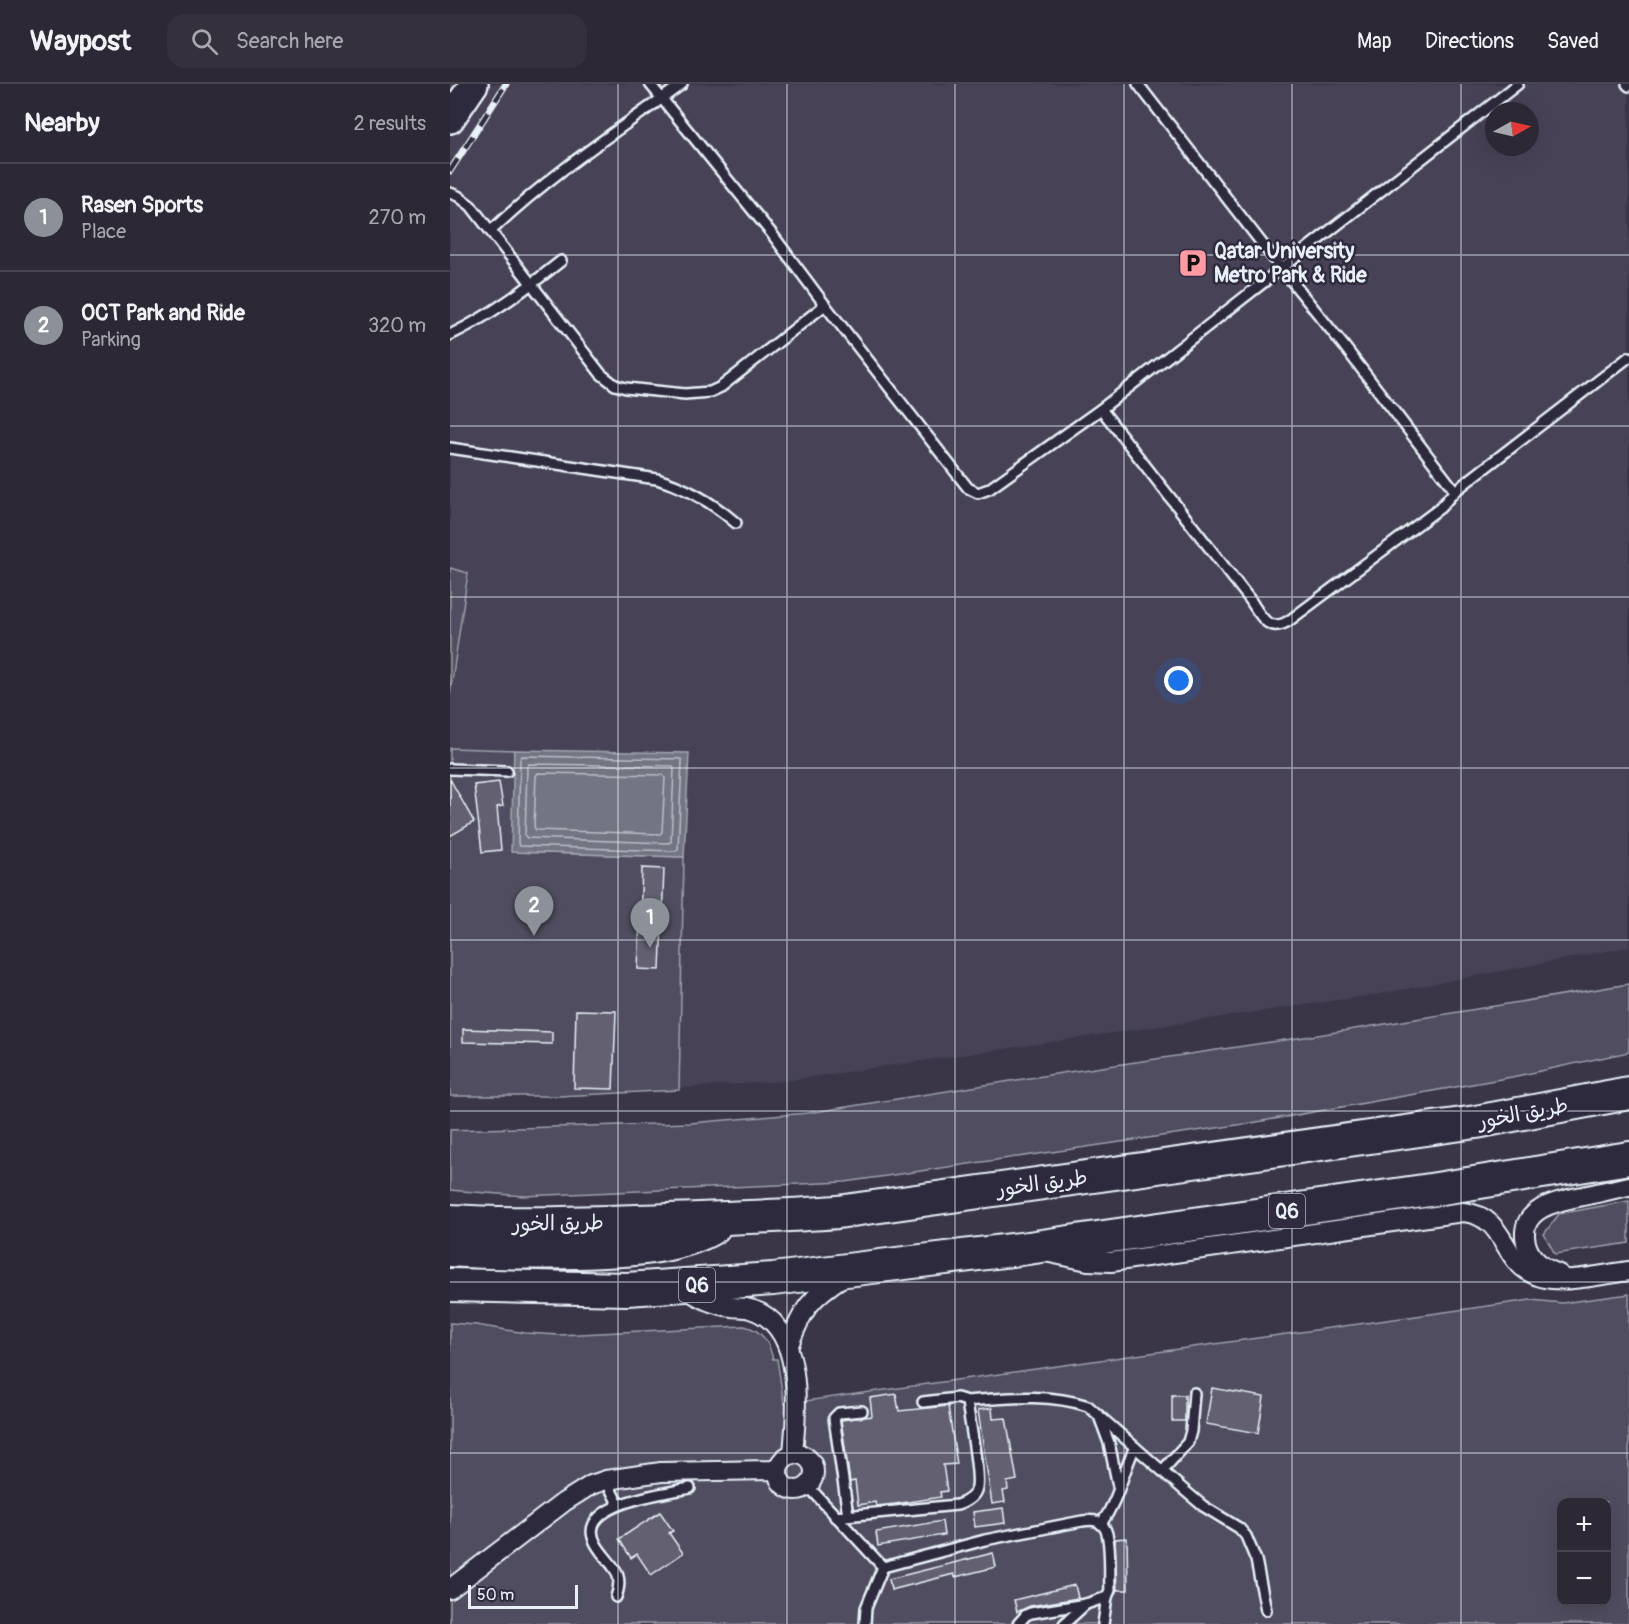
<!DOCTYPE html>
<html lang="en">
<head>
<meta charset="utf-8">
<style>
	:root { --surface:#2c2836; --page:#34303e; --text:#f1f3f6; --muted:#a6a6ad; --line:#484451; --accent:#8c9099 }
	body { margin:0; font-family:Pangolin,"Playpen Sans Arabic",sans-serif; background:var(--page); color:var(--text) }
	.controls { position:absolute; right:18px; bottom:18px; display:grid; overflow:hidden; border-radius:12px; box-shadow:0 6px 24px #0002 }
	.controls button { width:54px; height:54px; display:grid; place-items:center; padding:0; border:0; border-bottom:2px solid var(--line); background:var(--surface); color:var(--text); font:30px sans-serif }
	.compass { position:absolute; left:1035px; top:18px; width:54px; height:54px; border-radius:50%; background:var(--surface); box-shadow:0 6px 24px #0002; rotate:82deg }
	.scale { position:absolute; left:18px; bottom:15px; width:110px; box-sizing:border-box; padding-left:6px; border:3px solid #e8f1f8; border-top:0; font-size:16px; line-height:21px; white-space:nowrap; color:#e8f1f8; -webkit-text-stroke:4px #2f2a3d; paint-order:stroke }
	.you { position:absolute; left:729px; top:597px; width:21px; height:21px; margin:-15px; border:4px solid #fff; border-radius:50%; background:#1a73e8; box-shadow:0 0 0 9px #1a73e833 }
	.badge { display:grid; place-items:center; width:39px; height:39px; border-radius:50%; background:var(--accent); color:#fff; font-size:20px; font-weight:700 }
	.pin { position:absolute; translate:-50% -50px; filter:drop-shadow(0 2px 3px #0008) }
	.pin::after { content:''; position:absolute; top:32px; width:21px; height:18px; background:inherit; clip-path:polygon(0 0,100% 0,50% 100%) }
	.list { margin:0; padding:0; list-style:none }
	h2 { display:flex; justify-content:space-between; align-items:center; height:78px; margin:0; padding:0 24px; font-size:26px }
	h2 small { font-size:20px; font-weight:400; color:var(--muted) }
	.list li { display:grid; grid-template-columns:39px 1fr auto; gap:18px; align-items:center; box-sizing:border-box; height:108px; padding:0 24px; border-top:2px solid var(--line) }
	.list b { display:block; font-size:22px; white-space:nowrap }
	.list p { margin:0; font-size:20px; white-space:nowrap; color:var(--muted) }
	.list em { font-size:20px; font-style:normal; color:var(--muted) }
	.icon { flex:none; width:33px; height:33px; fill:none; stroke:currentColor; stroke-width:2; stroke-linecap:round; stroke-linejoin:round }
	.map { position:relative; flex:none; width:1179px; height:1540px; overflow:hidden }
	header { display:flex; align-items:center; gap:36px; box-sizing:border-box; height:84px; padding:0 30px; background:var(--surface); border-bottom:2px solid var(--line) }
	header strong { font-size:28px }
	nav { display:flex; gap:33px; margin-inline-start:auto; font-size:21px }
	.search { width:420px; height:54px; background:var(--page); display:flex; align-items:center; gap:15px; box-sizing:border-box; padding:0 21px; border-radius:18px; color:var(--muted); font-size:22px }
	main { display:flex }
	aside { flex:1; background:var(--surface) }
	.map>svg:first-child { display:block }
	.built { fill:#464354; fill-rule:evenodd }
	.green { fill:#504e5f; stroke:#9ca0ac; stroke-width:1.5; fill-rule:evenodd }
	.water { fill:#737482; stroke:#a2a6b1; stroke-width:1.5 }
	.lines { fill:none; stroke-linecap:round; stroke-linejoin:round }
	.shore { stroke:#b9bfc9; stroke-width:1.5 }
	.building { fill:#636171; stroke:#e8f1f8; stroke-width:1.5 }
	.lane-casing { stroke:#e8f1f8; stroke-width:14 }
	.street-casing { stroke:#e8f1f8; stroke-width:22 }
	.primary-casing { stroke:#e8f1f8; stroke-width:32 }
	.highway-casing { stroke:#e8f1f8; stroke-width:36 }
	.lane { stroke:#2f2a3d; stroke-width:9 }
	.street { stroke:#2f2a3d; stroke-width:18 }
	.primary { stroke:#2f2a3d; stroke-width:27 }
	.highway { stroke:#2f2a3d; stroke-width:32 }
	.rail-casing { stroke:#e8f1f8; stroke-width:7 }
	.rail { stroke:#2f2a3d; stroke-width:4.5; stroke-dasharray:14; stroke-linecap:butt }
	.grid { fill:none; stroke:#e8f1f8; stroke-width:1.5; stroke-opacity:0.55 }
	.labels { text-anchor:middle; stroke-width:5; stroke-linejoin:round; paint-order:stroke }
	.shield { fill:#2f2a3d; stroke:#b0b5c0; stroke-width:1.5 }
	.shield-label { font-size:20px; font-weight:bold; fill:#e8f1f8 }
	.poi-label { font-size:21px; font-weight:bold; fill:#e8f1f8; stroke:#2f2a3d; text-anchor:start }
	.street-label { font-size:21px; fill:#e8f1f8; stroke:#2f2a3d }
</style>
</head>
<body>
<header>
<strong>Waypost</strong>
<div class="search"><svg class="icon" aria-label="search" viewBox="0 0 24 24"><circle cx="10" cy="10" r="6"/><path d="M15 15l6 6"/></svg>Search here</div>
<nav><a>Map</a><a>Directions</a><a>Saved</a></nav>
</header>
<main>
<aside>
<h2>Nearby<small>2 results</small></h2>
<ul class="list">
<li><span class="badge">1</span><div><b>Rasen Sports</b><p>Place</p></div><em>270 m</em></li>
<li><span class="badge">2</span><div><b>OCT Park and Ride</b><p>Parking</p></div><em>320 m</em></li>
</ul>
</aside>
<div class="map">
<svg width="1179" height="1540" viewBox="0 0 1179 1540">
	<rect width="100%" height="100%" fill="#3a3648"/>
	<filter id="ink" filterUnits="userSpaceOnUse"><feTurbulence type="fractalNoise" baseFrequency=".0167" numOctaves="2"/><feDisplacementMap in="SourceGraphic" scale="12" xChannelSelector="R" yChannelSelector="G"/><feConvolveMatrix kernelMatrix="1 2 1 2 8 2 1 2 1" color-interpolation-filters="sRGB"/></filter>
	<g filter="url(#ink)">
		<path class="built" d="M0,0H1179V863L929,910L335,997L109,1012H0ZM1044,27H1080V63H1044Z"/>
		<g class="green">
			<polygon points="0,484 18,489 0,610"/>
			<polygon points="0,664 64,666 62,768 234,773 229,1006 109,1012 0,1012"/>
			<polygon points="1179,900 1179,968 1062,993 801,1039 395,1098 74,1112 0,1106 0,1046 240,1039 358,1029 605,990 868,951"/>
			<polygon points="1179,1117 1179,1159 1105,1170 1094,1150 1109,1130"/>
			<path d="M1179,1210V1540H0V1239L26,1241L75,1249L109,1251L294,1242C312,1246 319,1258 323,1275H327L334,1320L1081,1216L1112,1219ZM1112,1418H1156V1518H1112Z"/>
		</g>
		<polygon class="water" points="64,666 239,669 234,773 61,768"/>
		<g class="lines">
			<g class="shore">
				<polygon points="72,672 231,675 232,678 228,765 225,767 69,762 68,759 70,675"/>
				<polygon points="79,680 223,682 224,685 221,758 218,759 77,754 75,752 77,683"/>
				<polygon points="88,689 213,691 215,694 212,748 210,750 86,746 84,743 86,692"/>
			</g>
		</g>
		<g class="building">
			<polygon points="0,695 24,738 0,752"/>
			<polygon points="49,698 53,722 47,723 51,766 32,768 24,701"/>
			<polygon points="192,784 214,785 210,886 188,885"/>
			<polygon points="126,926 166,927 163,1005 124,1004"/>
			<polygon points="13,945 102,948 102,960 13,958"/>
			<polygon points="762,1304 814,1313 808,1349 756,1340"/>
			<polygon points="446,1310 449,1327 498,1322 507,1380 493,1381 497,1407 490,1408 491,1413 445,1420 426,1422 425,1418 408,1421 405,1397 400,1398 391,1336 422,1332 420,1314"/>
			<rect x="722" y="1311" width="13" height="26"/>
			<polygon points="542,1324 543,1335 556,1334 567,1396 557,1398 558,1406 553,1407 555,1418 542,1420 528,1326"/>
			<polygon points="553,1424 555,1439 525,1443 523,1428"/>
			<polygon points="210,1428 223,1447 219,1449 233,1469 201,1491 187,1470 181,1474 169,1455"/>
			<polygon points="492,1437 494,1451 428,1462 426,1448"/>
			<polygon points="677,1454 678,1506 667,1506 665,1455"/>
			<polygon points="543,1469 546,1483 505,1493 504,1490 441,1506 439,1495"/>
			<polygon points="625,1501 628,1514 580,1522 567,1528 564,1516"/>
		</g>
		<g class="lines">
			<g class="lane-casing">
				<g id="lane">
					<polyline points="200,0 322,150 375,221 518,404 528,409 539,405 651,325 1068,0"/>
					<polyline points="688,0 831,184 894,262 1005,407"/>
					<polyline points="1177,0 1179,2"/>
					<polyline points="0,109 8,112 21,122 151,290 165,301 176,304 235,310 260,308 271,303 375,221"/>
					<path d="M41,147C99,91 167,47 232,0"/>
					<path d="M0,251C41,231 76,205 111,177"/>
					<path d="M651,325L801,517C811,533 819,550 840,536L990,424L1005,407L1179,273"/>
					<path d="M0,364L207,395C238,404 262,418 286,439"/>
					<polyline points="0,685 57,687"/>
					<path d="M473,1318L507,1314L517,1317C558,1314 598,1309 638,1322L734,1406L753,1422L789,1444L796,1452L806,1476L816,1526"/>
					<polyline points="649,1332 659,1359 668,1402"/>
					<polyline points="713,1386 738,1358 741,1347 744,1309"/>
					<polyline points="156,1396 168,1420"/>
					<polyline points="358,1402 433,1483"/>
					<polyline points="398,1431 384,1334 389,1329 412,1327"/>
					<path d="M385,1433L507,1421C516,1418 525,1413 527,1403C530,1388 519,1335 517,1317"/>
					<path d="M651,1440C669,1415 672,1390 685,1363"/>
					<path d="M433,1483L535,1456L632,1437C640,1436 649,1435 654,1443C662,1453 659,1492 660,1506L657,1513L636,1520L581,1529L576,1531L568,1540"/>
					<path d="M166,1513C176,1486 158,1481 146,1460C122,1419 218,1409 240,1404"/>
					<polyline points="415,1540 416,1524 433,1483"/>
					<polyline points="614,1540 636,1520"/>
					<polyline points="653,1540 657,1513"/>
				</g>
			</g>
			<g class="street-casing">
				<g id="street">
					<path d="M600,1169L638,1177L661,1178L1013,1128C1060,1133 1049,1181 1091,1193C1115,1200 1154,1190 1179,1187"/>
					<path d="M1109,1190C1094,1185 1080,1175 1076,1159C1068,1124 1108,1117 1133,1112C1148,1109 1164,1105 1179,1102"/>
					<path d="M235,1204C250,1214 263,1221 282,1223C288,1224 294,1223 300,1225C355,1240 347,1326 343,1369"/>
					<path d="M339,1261C353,1224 361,1213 394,1192"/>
					<circle cx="346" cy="1388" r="18"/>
					<polyline points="0,1505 114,1418 141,1401 156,1396 211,1388 328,1386"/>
				</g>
			</g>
			<g class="primary-casing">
				<polyline id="primary" points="0,35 24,0"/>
			</g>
			<g class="highway-casing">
				<g id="highway">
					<path d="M0,1137C62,1141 125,1139 187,1137C254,1135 321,1133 388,1128L1026,1038L1179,1009"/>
					<path d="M0,1166C41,1169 83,1169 124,1168C167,1167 227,1166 264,1143"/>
					<polyline points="0,1201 177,1205 323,1195 578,1164 980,1106 1179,1074"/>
				</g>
			</g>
			<use href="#lane" class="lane"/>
			<use href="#street" class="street"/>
			<use href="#primary" class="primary"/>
			<use href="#highway" class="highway"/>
			<g class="rail-casing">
				<polyline id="rail" points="0,87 56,0"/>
			</g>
			<use href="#rail" class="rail"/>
		</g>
	</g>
	<path class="grid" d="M168,0V1540M337,0V1540M505,0V1540M674,0V1540M842,0V1540M1011,0V1540M0,171H1179M0,342H1179M0,513H1179M0,684H1179M0,856H1179M0,1027H1179M0,1198H1179M0,1369H1179"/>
	<defs>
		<g id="parking-square" transform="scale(1.5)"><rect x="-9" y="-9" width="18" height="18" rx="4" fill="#ff9aa2" stroke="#2f2a3d"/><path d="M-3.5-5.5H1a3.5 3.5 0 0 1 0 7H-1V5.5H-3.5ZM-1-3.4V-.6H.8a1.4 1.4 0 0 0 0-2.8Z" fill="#111"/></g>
	</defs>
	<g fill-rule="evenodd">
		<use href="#parking-square" x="743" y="179"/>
	</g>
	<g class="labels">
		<g class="shield">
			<rect x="819" y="1110" width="36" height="34" rx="4.5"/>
			<rect x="229" y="1184" width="36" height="34" rx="4.5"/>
		</g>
		<g class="shield-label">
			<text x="837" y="1134">Q6</text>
			<text x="247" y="1208">Q6</text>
		</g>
		<g class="poi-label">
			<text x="764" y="174">Qatar University<tspan x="764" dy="24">Metro Park &amp; Ride</tspan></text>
		</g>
		<g class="street-label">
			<text transform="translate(1073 1029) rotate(-11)" y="7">طريق الخور</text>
			<text transform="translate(592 1099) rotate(-8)" y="7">طريق الخور</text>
			<text transform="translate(108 1139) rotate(-1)" y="7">طريق الخور</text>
		</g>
	</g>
</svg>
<div class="controls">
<button>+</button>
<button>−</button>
</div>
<svg class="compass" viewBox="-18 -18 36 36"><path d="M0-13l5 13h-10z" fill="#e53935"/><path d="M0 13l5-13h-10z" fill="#a6a6ad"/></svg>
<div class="scale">50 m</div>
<div class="you"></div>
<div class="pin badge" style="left:200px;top:864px">1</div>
<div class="pin badge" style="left:84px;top:852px">2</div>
</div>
</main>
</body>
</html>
